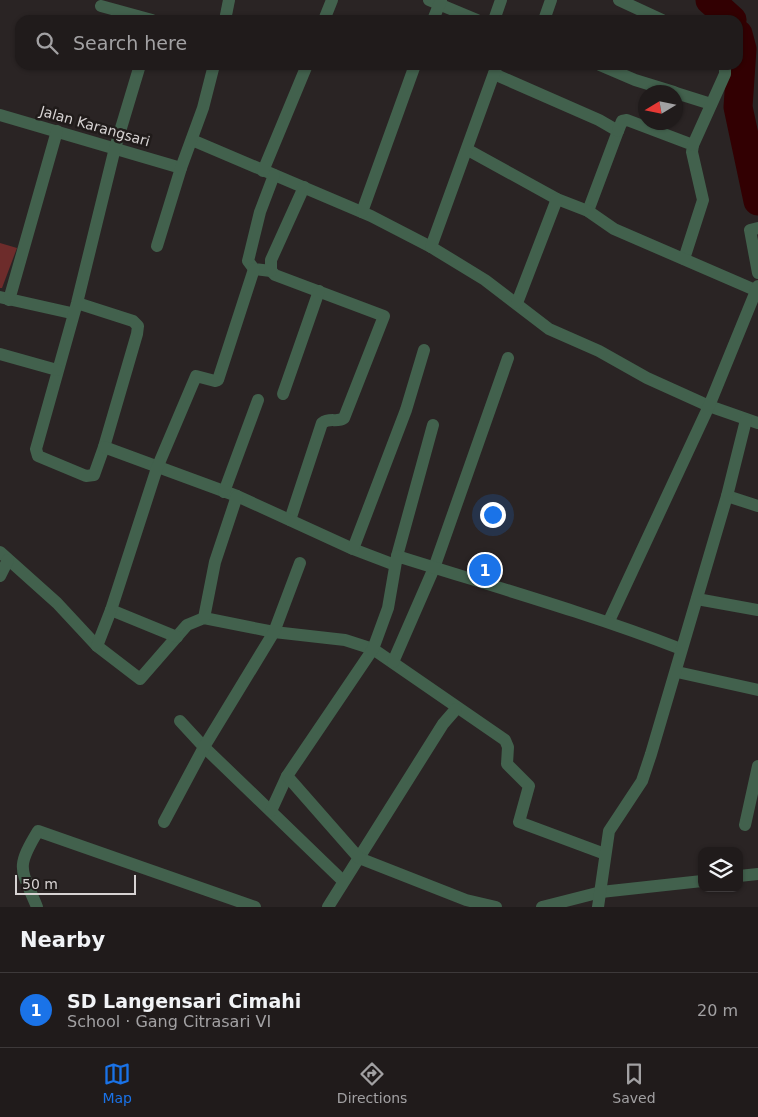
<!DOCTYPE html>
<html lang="en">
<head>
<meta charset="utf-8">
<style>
	:root { --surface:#201b1b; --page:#2d2828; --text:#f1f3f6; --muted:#a2a1a3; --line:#3d393a; --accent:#1a73e8 }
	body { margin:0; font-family:"DejaVu Sans",sans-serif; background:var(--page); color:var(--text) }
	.controls { position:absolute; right:15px; bottom:15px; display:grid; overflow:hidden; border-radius:10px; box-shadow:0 1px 4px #0004 }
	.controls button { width:45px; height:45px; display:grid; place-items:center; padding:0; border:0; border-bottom:1px solid var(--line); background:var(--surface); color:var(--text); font:25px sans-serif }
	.compass { position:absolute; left:638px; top:85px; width:45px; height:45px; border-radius:50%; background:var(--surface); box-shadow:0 1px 4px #0004; rotate:260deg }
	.scale { position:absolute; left:15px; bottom:12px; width:121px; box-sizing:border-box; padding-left:5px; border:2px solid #d7d3d3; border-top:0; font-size:14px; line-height:18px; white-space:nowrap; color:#d7d3d3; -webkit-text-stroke:4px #201b1a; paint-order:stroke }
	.you { position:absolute; left:492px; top:514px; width:18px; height:18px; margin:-12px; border:4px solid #fff; border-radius:50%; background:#1a73e8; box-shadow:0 0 0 8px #1a73e833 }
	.badge { display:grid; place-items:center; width:32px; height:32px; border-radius:50%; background:var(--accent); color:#fff; font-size:16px; font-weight:700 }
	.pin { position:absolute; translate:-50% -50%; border:2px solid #fff; box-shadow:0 1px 5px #0006 }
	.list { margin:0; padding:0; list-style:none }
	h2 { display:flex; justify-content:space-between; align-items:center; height:65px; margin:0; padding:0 20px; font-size:21px }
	h2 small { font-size:16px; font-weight:400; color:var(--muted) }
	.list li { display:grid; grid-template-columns:32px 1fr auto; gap:15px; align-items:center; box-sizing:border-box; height:75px; padding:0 20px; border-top:1px solid var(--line) }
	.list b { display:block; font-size:19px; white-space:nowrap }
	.list p { margin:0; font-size:16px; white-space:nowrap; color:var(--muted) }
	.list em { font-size:16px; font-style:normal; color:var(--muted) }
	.icon { flex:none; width:28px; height:28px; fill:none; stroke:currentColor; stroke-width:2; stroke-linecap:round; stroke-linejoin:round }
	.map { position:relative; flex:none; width:758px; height:907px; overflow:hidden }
	.search { position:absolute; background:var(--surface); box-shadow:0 1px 4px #0004; left:15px; right:15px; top:15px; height:55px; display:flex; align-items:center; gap:12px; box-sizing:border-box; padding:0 18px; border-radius:15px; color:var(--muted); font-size:19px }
	.sheet { height:140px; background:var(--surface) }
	nav { display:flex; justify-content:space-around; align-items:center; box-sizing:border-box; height:70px; border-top:1px solid var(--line); background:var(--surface); font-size:14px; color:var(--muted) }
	nav a { display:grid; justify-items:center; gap:2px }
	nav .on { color:var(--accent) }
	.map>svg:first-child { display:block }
	.green { fill:#6d2c2b }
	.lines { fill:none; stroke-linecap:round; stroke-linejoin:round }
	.river { stroke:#320002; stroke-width:29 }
	.minor { stroke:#42614d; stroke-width:12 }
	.labels { text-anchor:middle; stroke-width:5; stroke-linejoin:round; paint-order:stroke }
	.street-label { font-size:14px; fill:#d7d3d3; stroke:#201b1a }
</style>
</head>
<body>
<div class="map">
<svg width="758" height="907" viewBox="0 0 758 907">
	<rect width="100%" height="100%" fill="#2a2424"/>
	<polygon class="green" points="0,243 17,248 2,288 0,288"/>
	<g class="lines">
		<g class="river">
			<polyline points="710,0 732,20"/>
			<polyline points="738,34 742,49 738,107 758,201"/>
		</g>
		<g class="minor">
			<polyline points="429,0 477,20"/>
			<polyline points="619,0 662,20"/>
			<polyline points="101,6 152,20"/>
			<polyline points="225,20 229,0"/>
			<polyline points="324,20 332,0"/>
			<polyline points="433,20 441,0"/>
			<polyline points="494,20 501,0"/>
			<polyline points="544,20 551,0"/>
			<polyline points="600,65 635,80 674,92"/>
			<polyline points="494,74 599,120 618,131 588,211"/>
			<polyline points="676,93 711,104"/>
			<polyline points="0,115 181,168"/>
			<polyline points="618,131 622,121 627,120 693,145 692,152 703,200 684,259"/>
			<polyline points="192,140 371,216 431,247 485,280 549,329 599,351 647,378 709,406 758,423"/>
			<polyline points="693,145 725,74 725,65"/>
			<polyline points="468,150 557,199 588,211 614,229 755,290"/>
			<polyline points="263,171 307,65"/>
			<path d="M274,175L260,212L248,261L254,269L271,271L275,275L384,316L344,418C337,423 330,417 322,423L290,520"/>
			<polyline points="362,212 415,65"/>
			<polyline points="758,228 750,230 758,273"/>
			<polyline points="157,246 181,168 203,108 214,65"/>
			<polyline points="431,247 497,65"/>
			<polyline points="271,271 271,260 304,187"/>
			<polyline points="0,297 71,313"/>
			<polyline points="9,300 57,131"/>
			<polyline points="77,303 133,321 138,326 137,334 104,447 94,475 86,476 38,456 36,449 77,303 115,148 140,65"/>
			<polyline points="517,303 557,199"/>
			<polyline points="0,354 57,370"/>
			<polyline points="283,394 319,291"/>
			<polyline points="104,447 237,496 353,549 395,565"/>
			<polyline points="224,492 258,400"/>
			<polyline points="727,496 758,506"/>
			<polyline points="353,549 406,410 424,350"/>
			<polyline points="0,552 57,603 97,646 140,679 187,625 204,618 274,632 345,640 373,649 505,740 508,747 507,764 529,786 519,822 605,854"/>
			<polyline points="397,556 433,425"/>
			<polyline points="0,576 8,560"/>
			<polyline points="697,599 758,610"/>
			<polyline points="111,610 177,637"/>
			<polyline points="204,618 215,562 237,496"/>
			<polyline points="609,621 709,406 758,286"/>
			<polyline points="97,646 111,610 157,468 196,376 215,381 218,380 254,269"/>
			<polyline points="393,662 434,568 508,358"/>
			<polyline points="677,672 758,690"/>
			<polyline points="180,721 204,747 343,881"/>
			<polyline points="271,811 287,776"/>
			<polyline points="164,822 204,747 274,632 300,563"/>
			<polyline points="745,825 758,766"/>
			<polyline points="739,876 758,874"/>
			<path d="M37,907C21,868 15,869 38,831L255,907"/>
			<polyline points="328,907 443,724 456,709"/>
			<path d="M496,907L466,900L359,858L287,776L373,649L388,608L397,556C492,586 588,613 681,649"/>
			<polyline points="542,907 601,892 702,881"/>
			<polyline points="598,907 609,831 642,781 651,754 727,496 746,420"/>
		</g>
	</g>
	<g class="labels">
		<g class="street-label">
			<text transform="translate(95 126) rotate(16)" y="5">Jalan Karangsari</text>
		</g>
	</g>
</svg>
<div class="controls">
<button><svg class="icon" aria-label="layers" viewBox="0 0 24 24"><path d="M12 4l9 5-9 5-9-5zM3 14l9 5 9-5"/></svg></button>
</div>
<svg class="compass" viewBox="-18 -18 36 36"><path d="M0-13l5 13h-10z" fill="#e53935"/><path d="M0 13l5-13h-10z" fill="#a2a1a3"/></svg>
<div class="scale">50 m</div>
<div class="you"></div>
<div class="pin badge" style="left:485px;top:570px">1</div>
<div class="search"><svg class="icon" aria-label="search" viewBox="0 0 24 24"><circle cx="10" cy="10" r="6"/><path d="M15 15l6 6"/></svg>Search here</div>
</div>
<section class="sheet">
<h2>Nearby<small></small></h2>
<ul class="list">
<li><span class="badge">1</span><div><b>SD Langensari Cimahi</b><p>School · Gang Citrasari VI</p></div><em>20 m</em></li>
</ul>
</section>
<nav>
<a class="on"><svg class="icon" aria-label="map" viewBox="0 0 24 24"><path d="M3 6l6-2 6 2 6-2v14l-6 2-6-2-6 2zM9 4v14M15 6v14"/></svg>Map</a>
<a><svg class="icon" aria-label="directions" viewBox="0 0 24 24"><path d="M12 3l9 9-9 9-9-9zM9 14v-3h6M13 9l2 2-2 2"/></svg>Directions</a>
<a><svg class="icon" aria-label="saved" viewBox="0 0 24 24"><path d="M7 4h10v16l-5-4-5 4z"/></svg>Saved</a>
</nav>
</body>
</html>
